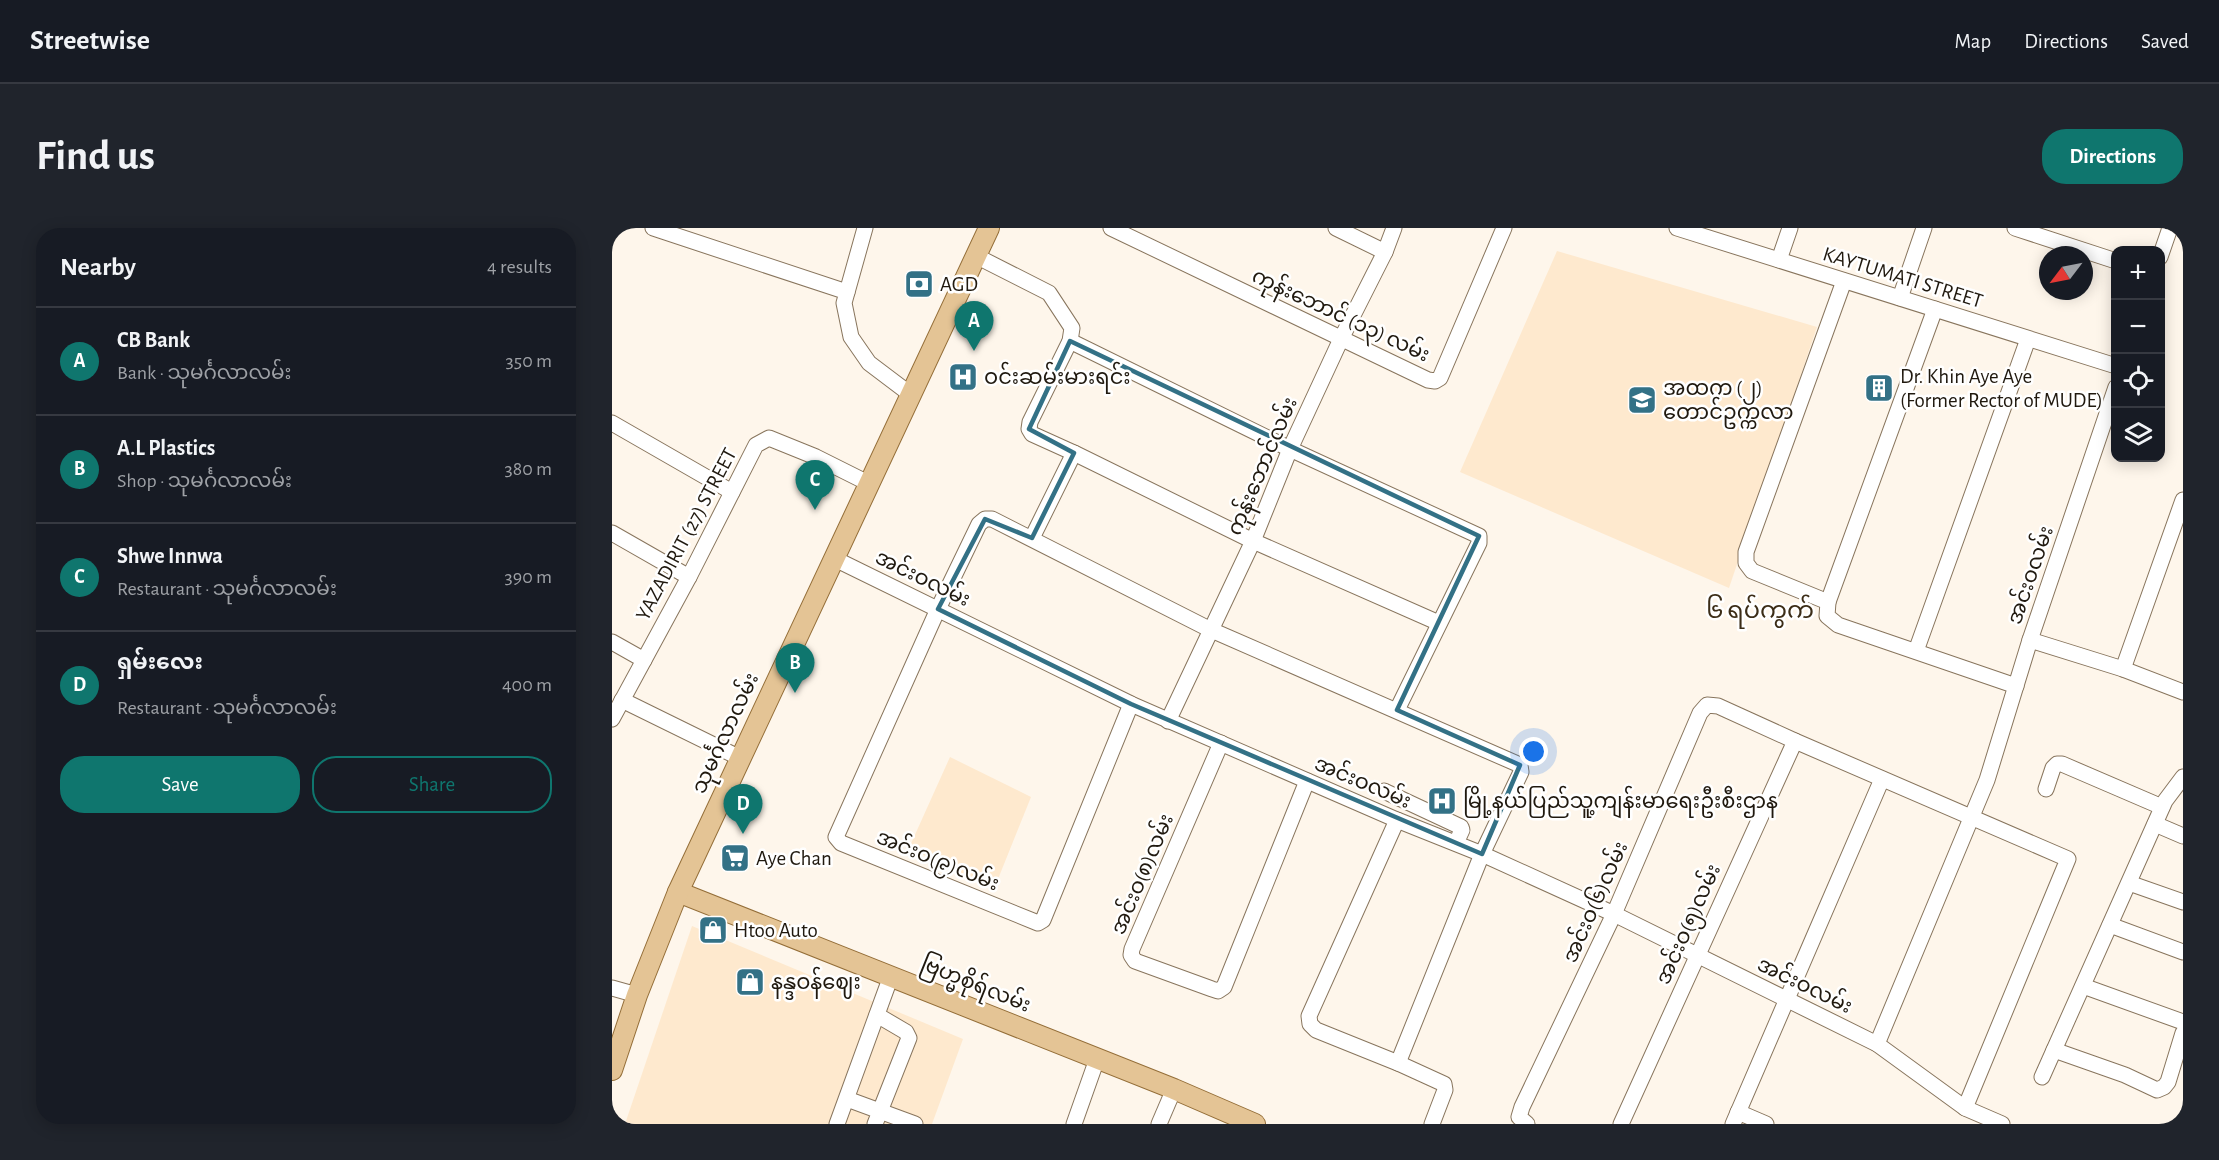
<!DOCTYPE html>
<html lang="en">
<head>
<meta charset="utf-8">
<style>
	:root { --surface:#171b24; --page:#20242c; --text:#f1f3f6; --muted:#9ea1a6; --line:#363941; --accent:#0f766e }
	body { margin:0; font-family:"Alegreya Sans","Noto Sans Myanmar",sans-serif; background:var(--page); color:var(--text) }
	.controls { position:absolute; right:18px; top:18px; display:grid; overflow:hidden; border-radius:12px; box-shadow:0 3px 15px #0003 }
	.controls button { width:54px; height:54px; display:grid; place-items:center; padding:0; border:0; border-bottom:2px solid var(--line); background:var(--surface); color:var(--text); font:30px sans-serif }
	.compass { position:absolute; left:1427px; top:18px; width:54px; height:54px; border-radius:50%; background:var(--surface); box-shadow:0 3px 15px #0003; rotate:238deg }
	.you { position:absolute; left:922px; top:524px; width:21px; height:21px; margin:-15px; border:4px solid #fff; border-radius:50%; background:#1a73e8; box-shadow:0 0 0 9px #1a73e833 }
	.badge { display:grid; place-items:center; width:39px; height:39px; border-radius:50%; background:var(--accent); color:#fff; font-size:20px; font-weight:700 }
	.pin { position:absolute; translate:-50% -50px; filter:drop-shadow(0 2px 3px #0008) }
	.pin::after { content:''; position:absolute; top:32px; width:21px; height:18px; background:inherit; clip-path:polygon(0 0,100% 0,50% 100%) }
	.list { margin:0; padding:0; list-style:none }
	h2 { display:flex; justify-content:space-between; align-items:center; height:78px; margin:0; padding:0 24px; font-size:26px }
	h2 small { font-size:20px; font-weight:400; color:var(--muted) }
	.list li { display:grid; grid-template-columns:39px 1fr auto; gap:18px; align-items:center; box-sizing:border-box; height:108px; padding:0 24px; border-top:2px solid var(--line) }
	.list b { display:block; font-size:22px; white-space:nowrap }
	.list p { margin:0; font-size:20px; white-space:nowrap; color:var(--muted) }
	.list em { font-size:20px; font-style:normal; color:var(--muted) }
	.actions { display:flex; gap:12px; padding:18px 24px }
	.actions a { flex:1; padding:14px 0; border:2px solid var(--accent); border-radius:24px; text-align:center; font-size:21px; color:var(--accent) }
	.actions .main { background:var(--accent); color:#fff }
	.icon { flex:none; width:33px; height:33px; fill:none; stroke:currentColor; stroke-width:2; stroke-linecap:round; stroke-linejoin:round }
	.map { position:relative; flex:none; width:1571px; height:896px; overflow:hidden; border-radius:24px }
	header { display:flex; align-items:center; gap:36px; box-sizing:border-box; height:84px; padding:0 30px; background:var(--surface); border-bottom:2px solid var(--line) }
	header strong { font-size:28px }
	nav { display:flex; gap:33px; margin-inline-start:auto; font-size:21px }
	.intro { display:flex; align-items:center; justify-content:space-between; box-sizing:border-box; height:144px; padding:0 36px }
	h1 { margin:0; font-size:42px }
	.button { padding:15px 27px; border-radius:24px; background:var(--accent); color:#fff; font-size:21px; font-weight:700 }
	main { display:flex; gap:36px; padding:0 36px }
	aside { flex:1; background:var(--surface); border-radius:24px; box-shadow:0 3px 15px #0003 }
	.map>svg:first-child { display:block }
	.built { fill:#fee9ce }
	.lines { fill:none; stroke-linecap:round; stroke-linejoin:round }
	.minor-casing { stroke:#88755d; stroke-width:17 }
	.major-casing { stroke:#946e38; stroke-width:22 }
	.minor { stroke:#fff; stroke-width:15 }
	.major { stroke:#e4c495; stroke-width:20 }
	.marked { fill:none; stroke:#337186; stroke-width:4.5; stroke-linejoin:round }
	.labels { text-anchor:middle; stroke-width:5; stroke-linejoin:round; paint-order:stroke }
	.street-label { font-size:21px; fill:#20190f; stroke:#fff }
	.poi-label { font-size:21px; fill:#20190f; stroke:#fff; text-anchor:start }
	.quarter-label { font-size:24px; fill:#3c2d17; stroke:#fff }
</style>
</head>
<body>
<header>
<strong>Streetwise</strong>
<nav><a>Map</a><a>Directions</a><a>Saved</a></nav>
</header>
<div class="intro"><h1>Find us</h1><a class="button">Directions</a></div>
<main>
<aside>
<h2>Nearby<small>4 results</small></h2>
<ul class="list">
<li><span class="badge">A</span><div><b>CB Bank</b><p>Bank · သုမင်္ဂလာလမ်း</p></div><em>350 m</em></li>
<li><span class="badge">B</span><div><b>A.L Plastics</b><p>Shop · သုမင်္ဂလာလမ်း</p></div><em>380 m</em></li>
<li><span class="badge">C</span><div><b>Shwe Innwa</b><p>Restaurant · သုမင်္ဂလာလမ်း</p></div><em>390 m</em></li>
<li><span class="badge">D</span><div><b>ရှမ်းလေး</b><p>Restaurant · သုမင်္ဂလာလမ်း</p></div><em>400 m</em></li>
</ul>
<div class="actions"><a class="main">Save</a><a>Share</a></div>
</aside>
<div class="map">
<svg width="1571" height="896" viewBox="0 0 1571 896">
	<rect width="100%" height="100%" fill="#fef6eb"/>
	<g class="built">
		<polygon points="945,23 1205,99 1117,360 848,244"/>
		<polygon points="338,529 419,569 382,661 297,620"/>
		<polygon points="80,698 351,811 320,896 13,896"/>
	</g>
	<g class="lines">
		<g class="minor-casing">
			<g id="minor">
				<polyline points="41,0 235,64"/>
				<polyline points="253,0 232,75 239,109 257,135 298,166"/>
				<polyline points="499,0 816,152 823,153 828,150 892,0"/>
				<polyline points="724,0 773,24"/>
				<polyline points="1065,0 1504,138"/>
				<polyline points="1403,0 1504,33"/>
				<polyline points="364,28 437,65 460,100 458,113 418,194 417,201 420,206 462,225 641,313 827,395"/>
				<polyline points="1548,29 1558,0"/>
				<polyline points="1167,32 1178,0"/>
				<polyline points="1232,53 1134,324 1134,335 1140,343 1216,374 1215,388 1226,397 1404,458"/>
				<polyline points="1288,70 1312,0"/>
				<polyline points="458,113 678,221 867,308 867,315 785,482"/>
				<polyline points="0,195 120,264"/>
				<polyline points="0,305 77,349"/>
				<polyline points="420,310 462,225"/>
				<polyline points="221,330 519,476 785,592 870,626 1002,686 1265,816 1353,880 1390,896"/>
				<polyline points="1216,374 1323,81"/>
				<polyline points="1418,412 1511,441 1571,464"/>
				<polyline points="0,414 32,432"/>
				<polyline points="1304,423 1416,111"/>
				<polyline points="1511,441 1571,272"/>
				<polyline points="10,472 128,530"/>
				<polyline points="519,476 431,692 426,695 229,615 224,609 326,381 367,296 373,291 380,291 597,401 908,537 909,544 870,626 786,835"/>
				<polyline points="0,491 77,349 144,217 157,210 204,229 256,255"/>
				<polyline points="556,493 641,313 678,221 729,111 773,24 782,0"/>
				<polyline points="609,515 520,721 519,727 523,733 600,761 606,763 612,759 695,553"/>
				<polyline points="1434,561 1441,540 1445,536 1450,536 1550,579"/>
				<polyline points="772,563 849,599 850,602 844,615"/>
				<polyline points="785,592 697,788 698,796 704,802 786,835 832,856 833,862 820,896"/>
				<polyline points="1543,596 1571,608"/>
				<polyline points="1517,655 1571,674"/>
				<polyline points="1498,697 1571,724"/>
				<polyline points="1471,758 1571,794"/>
				<polyline points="0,760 25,767"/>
				<polyline points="1265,816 1375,552 1418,412 1504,159"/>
				<polyline points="1442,822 1513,847 1545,862 1552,859 1556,854 1571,805"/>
				<polyline points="1430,849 1553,573 1571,549"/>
				<polyline points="235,871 303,896"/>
				<polyline points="1126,884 1154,896"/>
				<polyline points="225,896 279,748"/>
				<polyline points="263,896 297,810 294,804 265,787"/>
				<polyline points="462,896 485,831"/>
				<polyline points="547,896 562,861"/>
				<polyline points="915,896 907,889 910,879 1002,686 1088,485 1095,477 1106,478 1183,513 1456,631 1353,880"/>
				<polyline points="1009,896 1183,513"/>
				<polyline points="1121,896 1270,551"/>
			</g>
		</g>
		<g class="major-casing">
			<g id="major">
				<polyline points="66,664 562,861 643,896"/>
				<polyline points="0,842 25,767 66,664 377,0"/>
			</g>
		</g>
		<use href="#minor" class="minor"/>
		<use href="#major" class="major"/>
	</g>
	<path class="marked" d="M458,113L867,308L785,482L908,537L870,626L519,476L326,381L373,291L420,310L462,225L417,201Z"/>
	<defs>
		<g id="bank-square" transform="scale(1.5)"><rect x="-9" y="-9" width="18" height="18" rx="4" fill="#337186" stroke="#fff"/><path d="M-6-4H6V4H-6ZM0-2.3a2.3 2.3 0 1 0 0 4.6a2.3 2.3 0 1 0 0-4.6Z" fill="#fff"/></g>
		<g id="hospital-square" transform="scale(1.5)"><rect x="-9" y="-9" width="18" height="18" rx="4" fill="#337186" stroke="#fff"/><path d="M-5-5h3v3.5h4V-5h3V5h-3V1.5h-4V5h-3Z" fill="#fff"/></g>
		<g id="building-square" transform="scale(1.5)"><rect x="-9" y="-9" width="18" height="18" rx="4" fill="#337186" stroke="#fff"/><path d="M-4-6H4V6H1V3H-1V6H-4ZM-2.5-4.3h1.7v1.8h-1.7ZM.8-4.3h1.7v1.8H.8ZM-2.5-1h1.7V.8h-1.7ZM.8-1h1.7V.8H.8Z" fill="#fff"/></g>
		<g id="school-square" transform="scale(1.5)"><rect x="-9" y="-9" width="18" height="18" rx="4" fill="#337186" stroke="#fff"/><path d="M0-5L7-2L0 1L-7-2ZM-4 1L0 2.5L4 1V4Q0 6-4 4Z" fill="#fff"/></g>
		<g id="supermarket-square" transform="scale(1.5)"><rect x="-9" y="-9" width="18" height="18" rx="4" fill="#337186" stroke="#fff"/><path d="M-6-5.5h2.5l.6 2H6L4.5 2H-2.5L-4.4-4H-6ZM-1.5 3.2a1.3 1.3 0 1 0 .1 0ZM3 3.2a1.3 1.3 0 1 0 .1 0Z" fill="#fff"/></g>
		<g id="shop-square" transform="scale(1.5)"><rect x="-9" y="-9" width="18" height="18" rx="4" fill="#337186" stroke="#fff"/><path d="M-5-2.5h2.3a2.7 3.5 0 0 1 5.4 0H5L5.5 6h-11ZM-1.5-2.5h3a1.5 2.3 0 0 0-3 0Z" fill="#fff"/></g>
	</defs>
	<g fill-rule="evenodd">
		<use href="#bank-square" x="307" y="56"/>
		<use href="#hospital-square" x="351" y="149"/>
		<use href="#building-square" x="1267" y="160"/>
		<use href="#school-square" x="1030" y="172"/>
		<use href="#hospital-square" x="830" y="573"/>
		<use href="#supermarket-square" x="123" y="630"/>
		<use href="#shop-square" x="101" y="702"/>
		<use href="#shop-square" x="138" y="754"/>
	</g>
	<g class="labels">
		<g class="street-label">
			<text transform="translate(1291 49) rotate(17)" y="7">KAYTUMATI STREET</text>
			<text transform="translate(729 87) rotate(25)" y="7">ကုန်းဘောင် (၁၃) လမ်း</text>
			<text transform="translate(650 238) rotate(-67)" y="7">ကုန်းဘောင်လမ်း</text>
			<text transform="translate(74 306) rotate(-62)" y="7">YAZADIRIT (27) STREET</text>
			<text transform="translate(1418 347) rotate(-71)" y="7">အင်းဝလမ်း</text>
			<text transform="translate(311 350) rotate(26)" y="7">အင်းဝလမ်း</text>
			<text transform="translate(113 505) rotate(-65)" y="7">သုမင်္ဂလာလမ်း</text>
			<text transform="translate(751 554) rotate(23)" y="7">အင်းဝလမ်း</text>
			<text transform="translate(326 632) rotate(22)" y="7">အင်းဝ(၉)လမ်း</text>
			<text transform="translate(530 646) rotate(-67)" y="7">အင်းဝ(၈)လမ်း</text>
			<text transform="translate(983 674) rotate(-66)" y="7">အင်းဝ(၆)လမ်း</text>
			<text transform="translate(1076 696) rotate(-66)" y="7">အင်းဝ(၅)လမ်း</text>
			<text transform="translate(364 756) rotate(22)" y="7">ဗြဟ္မစိုရ်လမ်း</text>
			<text transform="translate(1193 757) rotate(26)" y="7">အင်းဝလမ်း</text>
		</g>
		<g class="poi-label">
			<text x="328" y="63">AGD</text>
			<text x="1288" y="155">Dr. Khin Aye Aye<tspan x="1288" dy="24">(Former Rector of MUDE)</tspan></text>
			<text x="372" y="156">ဝင်းဆမ်းမားရင်း</text>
			<text x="1051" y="167">အထက (၂)<tspan x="1051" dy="24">တောင်ဥက္ကလာ</tspan></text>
			<text x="851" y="580">မြို့နယ်ပြည်သူ့ကျန်းမာရေးဦးစီးဌာန</text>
			<text x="144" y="637">Aye Chan</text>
			<text x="122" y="709">Htoo Auto</text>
			<text x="159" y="761">နန္ဒဝန်ဈေး</text>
		</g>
		<g class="quarter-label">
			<text x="1148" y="390">၆ ရပ်ကွက်</text>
		</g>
	</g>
</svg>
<div class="controls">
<button>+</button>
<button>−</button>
<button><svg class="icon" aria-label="locate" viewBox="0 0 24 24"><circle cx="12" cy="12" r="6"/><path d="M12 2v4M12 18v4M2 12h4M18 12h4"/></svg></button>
<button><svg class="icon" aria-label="layers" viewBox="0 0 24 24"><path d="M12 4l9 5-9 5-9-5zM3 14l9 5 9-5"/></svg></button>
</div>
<svg class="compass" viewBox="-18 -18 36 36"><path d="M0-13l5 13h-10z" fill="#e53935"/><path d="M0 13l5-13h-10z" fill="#9ea1a6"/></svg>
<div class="you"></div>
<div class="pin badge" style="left:362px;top:123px">A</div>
<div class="pin badge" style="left:183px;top:465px">B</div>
<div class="pin badge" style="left:203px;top:282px">C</div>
<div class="pin badge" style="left:131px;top:606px">D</div>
</div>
</main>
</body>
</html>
